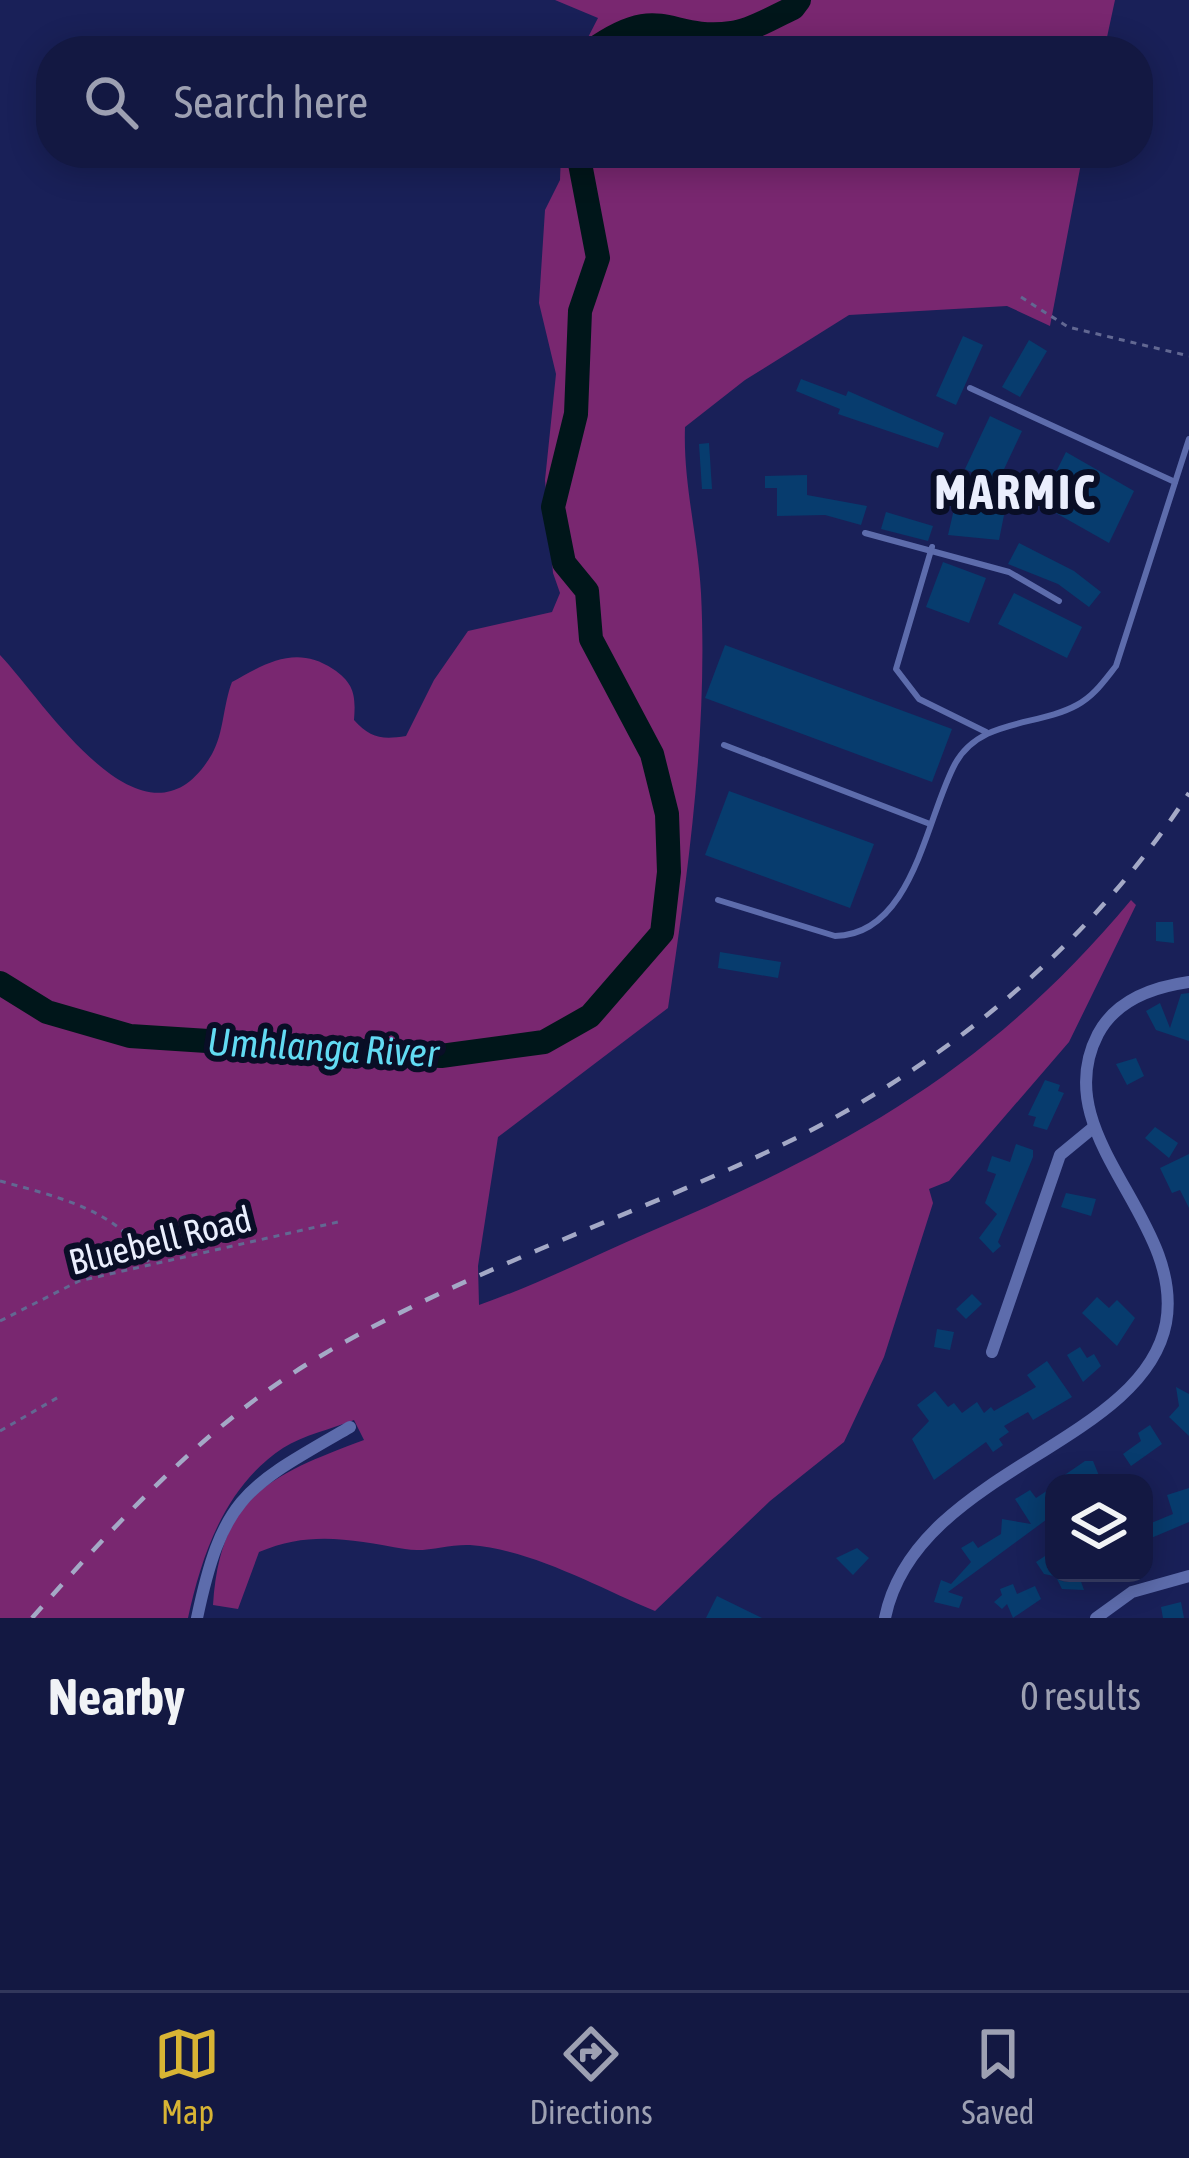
<!DOCTYPE html>
<html lang="en">
<head>
<meta charset="utf-8">
<style>
	:root { --surface:#131842; --page:#20254d; --text:#f1f3f6; --muted:#9da0b2; --line:#32375b; --accent:#d8b434 }
	body { margin:0; font-family:"Asap Condensed",sans-serif; background:var(--page); color:var(--text) }
	.controls { position:absolute; right:36px; bottom:36px; display:grid; overflow:hidden; border-radius:24px; box-shadow:0 6px 30px #0003 }
	.controls button { width:108px; height:108px; display:grid; place-items:center; padding:0; border:0; border-bottom:3px solid var(--line); background:var(--surface); color:var(--text); font:60px sans-serif }
	.list { margin:0; padding:0; list-style:none }
	h2 { display:flex; justify-content:space-between; align-items:center; height:156px; margin:0; padding:0 48px; font-size:51px }
	h2 small { font-size:39px; font-weight:400; color:var(--muted) }
	.icon { flex:none; width:66px; height:66px; fill:none; stroke:currentColor; stroke-width:2; stroke-linecap:round; stroke-linejoin:round }
	.map { position:relative; flex:none; width:1189px; height:1618px; overflow:hidden }
	.search { position:absolute; background:var(--surface); box-shadow:0 6px 30px #0003; left:36px; right:36px; top:36px; height:132px; display:flex; align-items:center; gap:30px; box-sizing:border-box; padding:0 42px; border-radius:48px; color:var(--muted); font-size:45px }
	.sheet { height:372px; background:var(--surface) }
	nav { display:flex; justify-content:space-around; align-items:center; box-sizing:border-box; height:168px; border-top:3px solid var(--line); background:var(--surface); font-size:33px; color:var(--muted) }
	nav a { display:grid; justify-items:center; gap:6px }
	nav .on { color:var(--accent) }
	.map>svg:first-child { display:block }
	.green { fill:#792770 }
	.lines { fill:none; stroke-linecap:round; stroke-linejoin:round }
	.river { stroke:#00161a; stroke-width:24 }
	.building { fill:#073c6e }
	.path { stroke:#626892; stroke-width:3; stroke-dasharray:6 6; stroke-linecap:butt }
	.service { stroke:#5d6cac; stroke-width:6 }
	.minor { stroke:#5d6cac; stroke-width:12 }
	.rail { stroke:#a4a9c6; stroke-width:4.5; stroke-dasharray:15 15; stroke-linecap:butt }
	.labels { text-anchor:middle; stroke-width:12; stroke-linejoin:round; paint-order:stroke }
	.street-label { font-size:36px; fill:#eaeefd; stroke:#090e26 }
	.water-label { font-size:39px; font-style:italic; fill:#62dbf3; stroke:#090e26 }
	.district-label { font-size:48px; font-weight:bold; letter-spacing:3px; fill:#eaeefd; stroke:#090e26 }
</style>
</head>
<body>
<div class="map">
<svg width="1189" height="1618" viewBox="0 0 1189 1618">
	<rect width="100%" height="100%" fill="#192058"/>
	<g class="green">
		<polygon points="555,0 1115,0 1104,51 581,51 598,18"/>
		<path d="M561,153H1083L1050,326L1007,306L849,315L745,380L685,427C683,484 698,536 701,593C708,730 688,873 668,1008L498,1137L478,1266L479,1305C536,1285 592,1257 647,1233C848,1147 989,1070 1131,900L1136,905L1069,1042L949,1181L929,1189L933,1203L884,1357L844,1442L770,1501L655,1611C597,1587 533,1550 470,1545C448,1544 426,1553 405,1549C352,1540 311,1530 259,1552L238,1609L213,1605C220,1495 271,1475 364,1440L354,1420C332,1429 303,1435 283,1448C225,1486 202,1554 188,1618H0V655C45,702 146,867 212,754C224,733 223,705 232,682C267,662 297,645 333,669C354,683 356,695 354,720C370,738 382,740 406,736L434,680L468,631L552,612L560,593L553,573L545,480L556,374L539,303L545,210L560,180Z"/>
	</g>
	<g class="lines">
		<g class="river">
			<path d="M591,51C663,0 666,42 732,33C751,31 775,16 793,8L799,0"/>
			<polyline points="0,983 47,1012 130,1036 441,1056 544,1042 590,1016 662,933 669,872 667,814 652,754 591,639 587,591 564,563 553,507 576,414 580,311 598,258 578,153"/>
		</g>
	</g>
	<g class="building">
		<polygon points="963,336 983,345 956,405 936,396"/>
		<polygon points="1029,340 1047,351 1020,397 1002,387"/>
		<polygon points="801,379 846,396 848,391 944,433 938,448 838,414 840,409 796,391"/>
		<polygon points="990,416 1022,431 997,484 965,469"/>
		<polygon points="709,443 712,489 702,489 699,444"/>
		<polygon points="1066,452 1134,491 1109,543 1040,504"/>
		<polygon points="807,475 807,495 867,506 861,525 825,515 777,516 777,488 765,488 765,476"/>
		<polygon points="958,492 991,499 989,507 1005,510 999,540 948,535"/>
		<polygon points="886,512 933,526 928,541 881,529"/>
		<polygon points="1019,543 1074,571 1101,592 1089,607 1058,584 1008,564"/>
		<polygon points="943,562 986,578 969,623 926,607"/>
		<polygon points="1014,593 1082,627 1067,658 998,624"/>
		<polygon points="725,645 952,729 932,782 705,698"/>
		<polygon points="729,791 874,844 850,908 705,855"/>
		<polygon points="1156,922 1173,922 1174,943 1156,941"/>
		<polygon points="720,952 781,962 778,978 718,968"/>
		<polygon points="1189,993 1189,1041 1156,1030 1146,1011 1160,1003 1170,1028 1181,994"/>
		<polygon points="1136,1058 1144,1076 1127,1085 1116,1064"/>
		<polygon points="1045,1080 1060,1085 1058,1091 1064,1093 1047,1130 1033,1126 1036,1117 1028,1115"/>
		<polygon points="1155,1127 1178,1143 1169,1158 1145,1138"/>
		<polygon points="1016,1144 1033,1150 1033,1157 998,1242 1001,1246 993,1253 979,1238 997,1214 985,1203 996,1174 987,1171 992,1156 1010,1162"/>
		<polygon points="1189,1154 1189,1208 1180,1190 1172,1193 1160,1168"/>
		<polygon points="1066,1193 1096,1199 1091,1216 1061,1207"/>
		<polygon points="972,1294 982,1304 966,1319 956,1309"/>
		<polygon points="1097,1297 1109,1308 1117,1300 1135,1318 1117,1346 1082,1313"/>
		<polygon points="937,1329 954,1332 950,1350 934,1347"/>
		<polygon points="1080,1347 1087,1358 1094,1354 1101,1366 1083,1382 1067,1355"/>
		<polygon points="1047,1361 1072,1397 1033,1420 1028,1412 1004,1426 1009,1432 999,1439 1003,1445 993,1452 986,1442 934,1480 912,1439 929,1421 917,1405 935,1391 948,1407 954,1403 962,1413 977,1402 984,1413 991,1407 994,1411 1036,1387 1027,1375"/>
		<polygon points="1176,1387 1189,1394 1189,1436 1169,1417 1179,1406"/>
		<polygon points="1150,1425 1162,1444 1131,1466 1123,1454 1141,1441 1138,1433"/>
		<polygon points="1085,1461 1093,1461 1102,1483 1053,1483"/>
		<polygon points="1054,1486 1054,1514 948,1592 963,1597 959,1608 934,1602 941,1580 951,1584 971,1562 961,1548 973,1541 978,1548 1001,1534 1002,1519 1031,1524 1015,1499 1030,1490 1036,1498"/>
		<polygon points="1189,1488 1189,1522 1144,1541 1144,1526 1173,1514 1167,1495"/>
		<polygon points="857,1548 869,1558 853,1575 836,1558"/>
		<polygon points="1054,1550 1054,1576 1044,1574 1036,1562"/>
		<polygon points="1069,1573 1078,1573 1084,1590 1062,1589 1056,1577"/>
		<polygon points="1013,1584 1017,1594 1035,1586 1041,1599 1013,1618 1007,1604 1002,1609 994,1602 1002,1595 1000,1589"/>
		<polygon points="717,1596 762,1618 706,1618"/>
		<polygon points="1181,1602 1184,1618 1163,1618 1161,1607"/>
	</g>
	<g class="lines">
		<g class="path">
			<polyline points="1021,297 1068,327 1189,356"/>
			<path d="M0,1181C54,1196 121,1210 149,1263"/>
			<polyline points="0,1321 79,1281 338,1222"/>
			<polyline points="0,1431 62,1395"/>
		</g>
		<g class="service">
			<polyline points="970,388 1175,482"/>
			<polyline points="865,533 1009,572 1059,601"/>
			<polyline points="932,547 896,669 919,699 986,732"/>
			<polyline points="724,745 930,824"/>
			<path d="M718,900L835,936C913,935 926,818 955,764C980,718 1037,727 1077,705C1094,696 1104,681 1116,666L1189,439"/>
		</g>
		<g class="minor">
			<polyline points="992,1352 1060,1155 1094,1127"/>
			<path d="M197,1618C223,1495 246,1487 350,1427"/>
			<path d="M885,1618C915,1470 1143,1445 1166,1323C1185,1219 1045,1136 1098,1034C1116,1000 1153,987 1189,982"/>
			<polyline points="1096,1618 1132,1592 1189,1576"/>
		</g>
		<path class="rail" d="M32,1618C114,1526 199,1432 304,1366C448,1277 613,1224 765,1153C935,1074 1086,951 1189,793"/>
	</g>
	<g class="labels">
		<g class="street-label">
			<text transform="translate(160 1240) rotate(-14)" y="13">Bluebell Road</text>
		</g>
		<g class="water-label">
			<text transform="translate(323 1047) rotate(3)" y="14">Umhlanga River</text>
		</g>
		<g class="district-label">
			<text x="1016" y="509">MARMIC</text>
		</g>
	</g>
</svg>
<div class="controls">
<button><svg class="icon" aria-label="layers" viewBox="0 0 24 24"><path d="M12 4l9 5-9 5-9-5zM3 14l9 5 9-5"/></svg></button>
</div>
<div class="search"><svg class="icon" aria-label="search" viewBox="0 0 24 24"><circle cx="10" cy="10" r="6"/><path d="M15 15l6 6"/></svg>Search here</div>
</div>
<section class="sheet">
<h2>Nearby<small>0 results</small></h2>
<ul class="list">
</ul>
</section>
<nav>
<a class="on"><svg class="icon" aria-label="map" viewBox="0 0 24 24"><path d="M3 6l6-2 6 2 6-2v14l-6 2-6-2-6 2zM9 4v14M15 6v14"/></svg>Map</a>
<a><svg class="icon" aria-label="directions" viewBox="0 0 24 24"><path d="M12 3l9 9-9 9-9-9zM9 14v-3h6M13 9l2 2-2 2"/></svg>Directions</a>
<a><svg class="icon" aria-label="saved" viewBox="0 0 24 24"><path d="M7 4h10v16l-5-4-5 4z"/></svg>Saved</a>
</nav>
</body>
</html>
